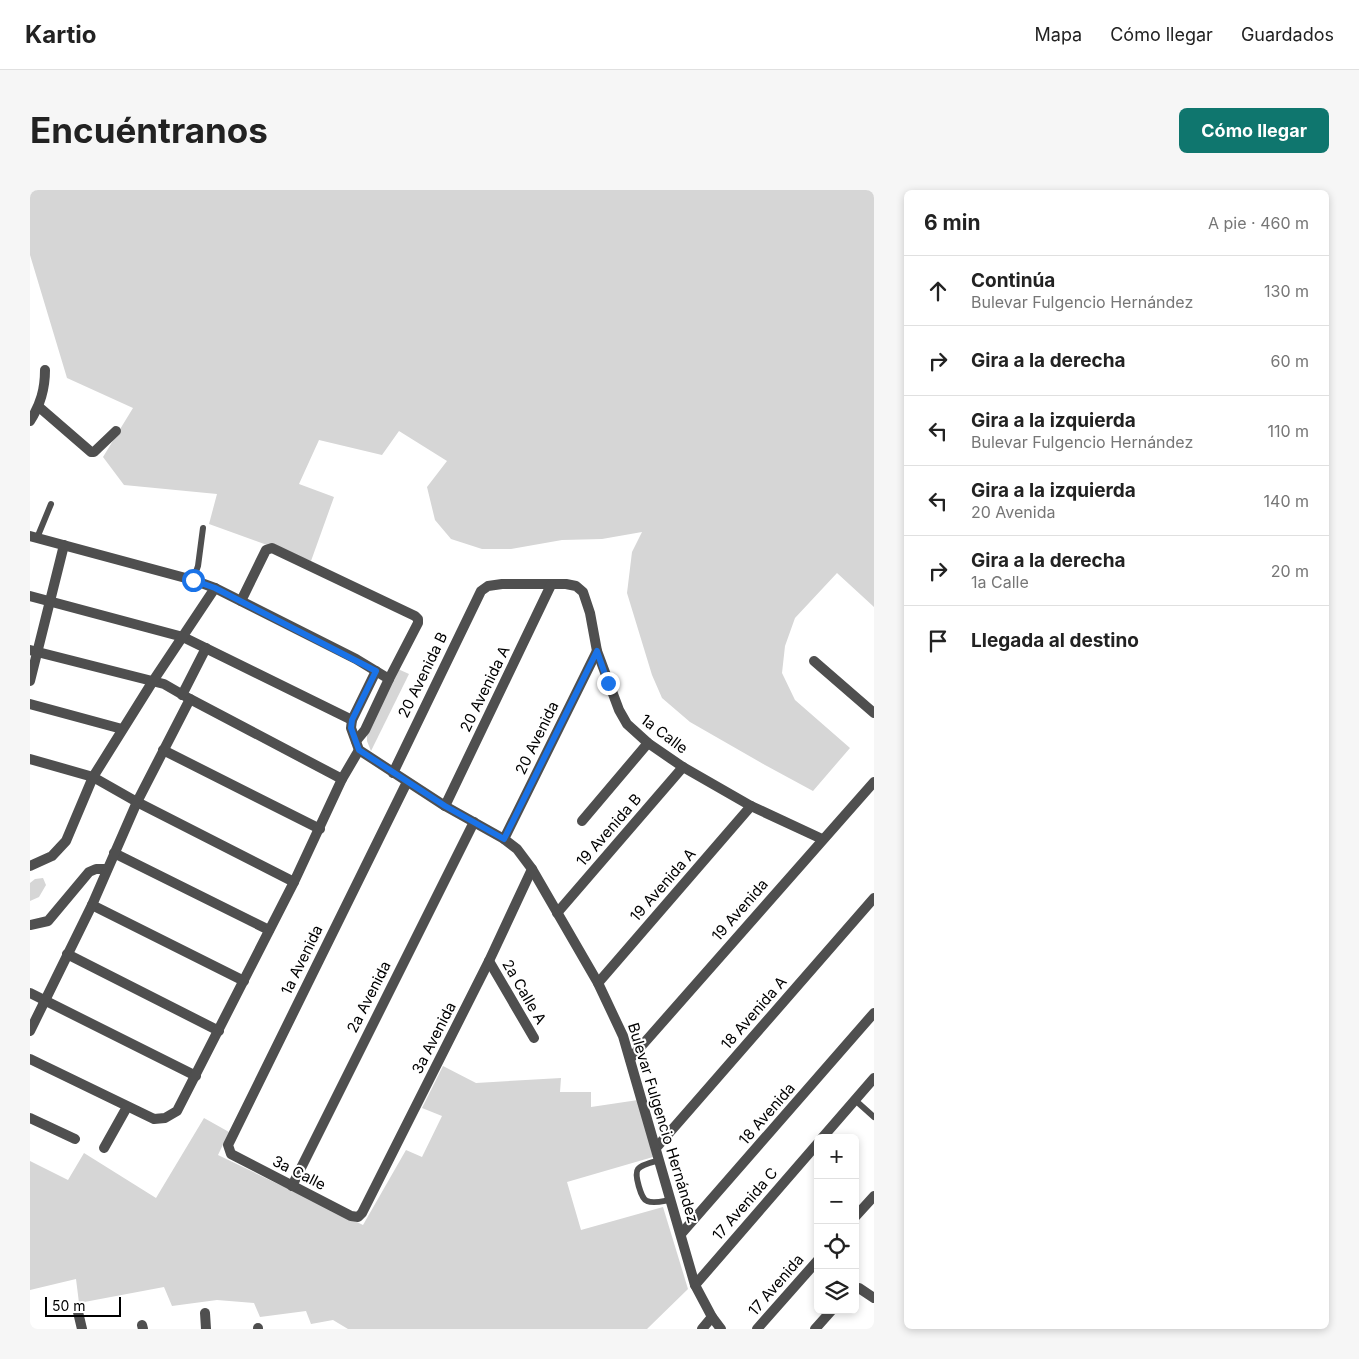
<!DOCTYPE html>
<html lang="es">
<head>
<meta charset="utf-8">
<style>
	:root { --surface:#fff; --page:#f6f6f6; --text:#222; --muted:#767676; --line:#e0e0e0; --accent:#0f766e }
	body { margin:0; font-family:Inter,sans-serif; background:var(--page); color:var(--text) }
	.controls { position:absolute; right:15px; bottom:15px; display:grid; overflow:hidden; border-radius:8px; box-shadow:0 2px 8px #0003 }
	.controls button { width:45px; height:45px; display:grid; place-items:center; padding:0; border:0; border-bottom:1px solid var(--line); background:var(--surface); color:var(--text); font:25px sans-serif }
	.scale { position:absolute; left:15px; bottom:12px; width:76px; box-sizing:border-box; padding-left:5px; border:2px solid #000; border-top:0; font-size:14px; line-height:18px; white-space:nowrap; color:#000; -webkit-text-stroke:4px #fff; paint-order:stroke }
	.stop { position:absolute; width:15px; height:15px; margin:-11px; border:4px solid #1a73e8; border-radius:50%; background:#fff }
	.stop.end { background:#1a73e8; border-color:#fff; box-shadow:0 1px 5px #0008 }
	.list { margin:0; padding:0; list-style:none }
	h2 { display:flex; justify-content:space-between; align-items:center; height:65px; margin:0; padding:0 20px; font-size:21px }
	h2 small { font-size:16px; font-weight:400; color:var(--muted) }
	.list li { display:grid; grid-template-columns:32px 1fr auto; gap:15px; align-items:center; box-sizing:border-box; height:70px; padding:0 20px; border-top:1px solid var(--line) }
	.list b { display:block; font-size:19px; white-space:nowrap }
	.list p { margin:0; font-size:16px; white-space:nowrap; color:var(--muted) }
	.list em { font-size:16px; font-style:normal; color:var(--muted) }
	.icon { flex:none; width:28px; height:28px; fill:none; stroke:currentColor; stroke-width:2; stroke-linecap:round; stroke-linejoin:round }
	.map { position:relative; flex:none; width:844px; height:1139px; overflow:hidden; border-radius:8px }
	header { display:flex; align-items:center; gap:30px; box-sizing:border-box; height:70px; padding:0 25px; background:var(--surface); border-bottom:1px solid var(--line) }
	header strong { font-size:24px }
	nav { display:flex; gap:28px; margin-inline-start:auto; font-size:18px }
	.intro { display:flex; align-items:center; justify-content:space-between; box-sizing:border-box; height:120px; padding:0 30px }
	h1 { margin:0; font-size:35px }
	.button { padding:12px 22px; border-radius:8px; background:var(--accent); color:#fff; font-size:18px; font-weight:700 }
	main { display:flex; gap:30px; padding:0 30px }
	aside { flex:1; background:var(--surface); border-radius:8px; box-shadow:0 2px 8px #0003 }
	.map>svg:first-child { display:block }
	.green { fill:#d6d6d6 }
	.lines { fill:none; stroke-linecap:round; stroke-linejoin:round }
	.service { stroke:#4f4f4f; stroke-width:6 }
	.minor { stroke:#4f4f4f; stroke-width:10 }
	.tertiary { stroke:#4f4f4f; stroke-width:10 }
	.route { stroke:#1a73e8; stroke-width:6 }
	.labels { text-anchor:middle; stroke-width:4; stroke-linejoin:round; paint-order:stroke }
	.street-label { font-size:15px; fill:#000; stroke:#fff }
</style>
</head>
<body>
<header>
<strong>Kartio</strong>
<nav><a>Mapa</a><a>Cómo llegar</a><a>Guardados</a></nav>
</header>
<div class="intro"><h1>Encuéntranos</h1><a class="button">Cómo llegar</a></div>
<main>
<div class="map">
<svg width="844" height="1139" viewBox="0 0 844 1139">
	<rect width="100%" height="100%" fill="#fff"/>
	<g class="green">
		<polygon points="0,0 844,0 844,417 807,383 765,428 755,456 752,483 765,510 820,558 783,601 735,575 660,532 632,508 622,485 597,403 602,362 612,342 572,349 532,350 481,359 452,359 421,349 405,330 397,297 417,271 369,241 352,265 289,250 269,294 304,307 281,371 179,334 187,304 94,295 73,267 103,218 37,188 0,65"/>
		<polygon points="368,479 379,484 341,561 337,551 337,540"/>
		<polygon points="13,688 16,695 9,707 0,711 0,693 5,689"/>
		<polygon points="413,876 446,893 531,888 530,902 561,902 561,917 608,910 623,967 537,992 551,1040 633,1017 658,1099 617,1139 318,1139 303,1130 281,1134 276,1121 230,1127 224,1113 187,1110 142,1116 134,1097 49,1113 46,1089 0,1100 0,971 38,990 54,963 126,1008 174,928 199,942 188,965 333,1035 376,960 392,967 412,926 392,918"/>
	</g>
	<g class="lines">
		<g class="service">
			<polyline points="7,348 21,314"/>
			<polyline points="163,390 168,376 173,338"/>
			<polyline points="825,910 844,927"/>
			<path d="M630,970C623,972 612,974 608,979C604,984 611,1009 617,1011C624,1014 633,1011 640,1010"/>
		</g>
		<g class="minor">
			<polyline points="9,217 61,262 64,262 86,241"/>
			<path d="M0,231C11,214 15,199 15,180"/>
			<polyline points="0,406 153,447 322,530"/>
			<polyline points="211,411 236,360 242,358 385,426 388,429 388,433 359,489"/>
			<polyline points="0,460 134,494 160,509 312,589"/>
			<polyline points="784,471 844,523"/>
			<polyline points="0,491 34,355"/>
			<polyline points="152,505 176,458"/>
			<polyline points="0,514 92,539"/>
			<polyline points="133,560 290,639"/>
			<polyline points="0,569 63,587 107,612 264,692"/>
			<polyline points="363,583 451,401 458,396 472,394 536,394 546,396 553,402 560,423 567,461 589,520 597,534 618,553 653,577 721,616 792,649"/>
			<polyline points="377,592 198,955 201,964 321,1026 328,1027 332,1023 459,771 502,679"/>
			<polyline points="415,616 521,395"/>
			<polyline points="552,631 618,553"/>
			<polyline points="474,649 567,461"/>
			<polyline points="84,663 239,740"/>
			<polyline points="0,676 22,666 36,651 63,587 123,491 185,398"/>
			<polyline points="62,715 214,791"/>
			<polyline points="527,723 653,577"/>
			<polyline points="0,735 18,731 59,682 66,679 77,679"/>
			<polyline points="37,764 189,841"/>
			<polyline points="459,771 504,848"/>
			<polyline points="568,793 721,616"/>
			<polyline points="0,803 166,886"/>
			<polyline points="0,841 62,715 107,612 160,509"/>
			<polyline points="0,869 124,929 135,928 147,921 264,692 312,589 329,560"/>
			<polyline points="600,869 844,592"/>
			<polyline points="0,928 45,949"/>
			<polyline points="792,948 844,888"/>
			<polyline points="74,958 97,917"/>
			<polyline points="626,958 844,708"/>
			<polyline points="262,996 444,632"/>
			<polyline points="825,1027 844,1006"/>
			<polyline points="651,1044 844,823"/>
			<polyline points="665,1095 788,953"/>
			<polyline points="825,1098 829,1098 844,1108"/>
			<polyline points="48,1122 52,1139"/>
			<polyline points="175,1123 176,1139"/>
			<polyline points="112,1135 113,1139"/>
			<polyline points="228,1138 228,1139"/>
			<polyline points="672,1139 682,1127"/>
			<polyline points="727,1139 788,1070"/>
			<polyline points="785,1139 802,1120"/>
		</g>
		<g class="tertiary">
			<polyline points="0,346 163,390 185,398 326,469 359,489 335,540 326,551"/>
			<polyline points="346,481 322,530 321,538 329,560 415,616 474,649 487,659 502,679 568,793 593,846 665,1095 682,1127 691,1139"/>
		</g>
	</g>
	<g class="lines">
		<polyline class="route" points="163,390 185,398 346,481 322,530 321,538 329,560 415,616 474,649 567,461 578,493"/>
	</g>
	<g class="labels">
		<g class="street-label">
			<text transform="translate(393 485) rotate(-64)" y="5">20 Avenida B</text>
			<text transform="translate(455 499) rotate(-64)" y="5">20 Avenida A</text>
			<text transform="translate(634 544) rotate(37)" y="5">1a Calle</text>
			<text transform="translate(507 548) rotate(-64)" y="5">20 Avenida</text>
			<text transform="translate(579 640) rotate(-49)" y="5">19 Avenida B</text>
			<text transform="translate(633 695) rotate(-49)" y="5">19 Avenida A</text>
			<text transform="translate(710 720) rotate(-49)" y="5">19 Avenida</text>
			<text transform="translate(272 770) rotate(-64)" y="5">1a Avenida</text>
			<text transform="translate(494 802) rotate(60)" y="5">2a Calle A</text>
			<text transform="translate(339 807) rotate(-63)" y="5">2a Avenida</text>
			<text transform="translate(724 823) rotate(-49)" y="5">18 Avenida A</text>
			<text transform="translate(404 848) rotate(-63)" y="5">3a Avenida</text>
			<text transform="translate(737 924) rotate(-49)" y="5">18 Avenida</text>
			<text transform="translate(633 933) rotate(73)" y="5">Bulevar Fulgencio Hernández</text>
			<text transform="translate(269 983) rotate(27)" y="5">3a Calle</text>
			<text transform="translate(715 1014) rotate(-49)" y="5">17 Avenida C</text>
			<text transform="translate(746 1095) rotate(-49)" y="5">17 Avenida</text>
		</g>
	</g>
</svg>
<div class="controls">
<button>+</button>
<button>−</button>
<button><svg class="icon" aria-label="locate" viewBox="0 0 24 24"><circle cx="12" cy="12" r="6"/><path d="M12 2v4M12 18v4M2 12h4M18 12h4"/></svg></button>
<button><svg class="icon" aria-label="layers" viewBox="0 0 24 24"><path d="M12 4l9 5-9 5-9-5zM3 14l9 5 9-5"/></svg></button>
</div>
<div class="scale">50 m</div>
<div class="stop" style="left:163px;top:390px"></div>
<div class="stop end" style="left:578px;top:493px"></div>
</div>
<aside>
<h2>6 min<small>A pie · 460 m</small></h2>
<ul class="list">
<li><svg class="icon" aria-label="ahead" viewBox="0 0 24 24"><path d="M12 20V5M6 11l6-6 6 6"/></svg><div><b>Continúa</b><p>Bulevar Fulgencio Hernández</p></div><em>130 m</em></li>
<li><svg class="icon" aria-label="right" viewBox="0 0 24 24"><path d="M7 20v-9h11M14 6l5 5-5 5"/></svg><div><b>Gira a la derecha</b></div><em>60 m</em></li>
<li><svg class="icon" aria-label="left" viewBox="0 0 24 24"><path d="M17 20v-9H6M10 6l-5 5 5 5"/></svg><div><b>Gira a la izquierda</b><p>Bulevar Fulgencio Hernández</p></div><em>110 m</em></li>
<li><svg class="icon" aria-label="left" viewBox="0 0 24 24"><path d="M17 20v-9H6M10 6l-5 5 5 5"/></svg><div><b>Gira a la izquierda</b><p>20 Avenida</p></div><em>140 m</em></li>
<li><svg class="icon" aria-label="right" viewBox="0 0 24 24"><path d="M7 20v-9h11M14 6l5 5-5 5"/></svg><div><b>Gira a la derecha</b><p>1a Calle</p></div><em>20 m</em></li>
<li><svg class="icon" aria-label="arrive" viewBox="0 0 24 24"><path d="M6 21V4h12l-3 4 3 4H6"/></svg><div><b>Llegada al destino</b></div></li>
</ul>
</aside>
</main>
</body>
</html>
